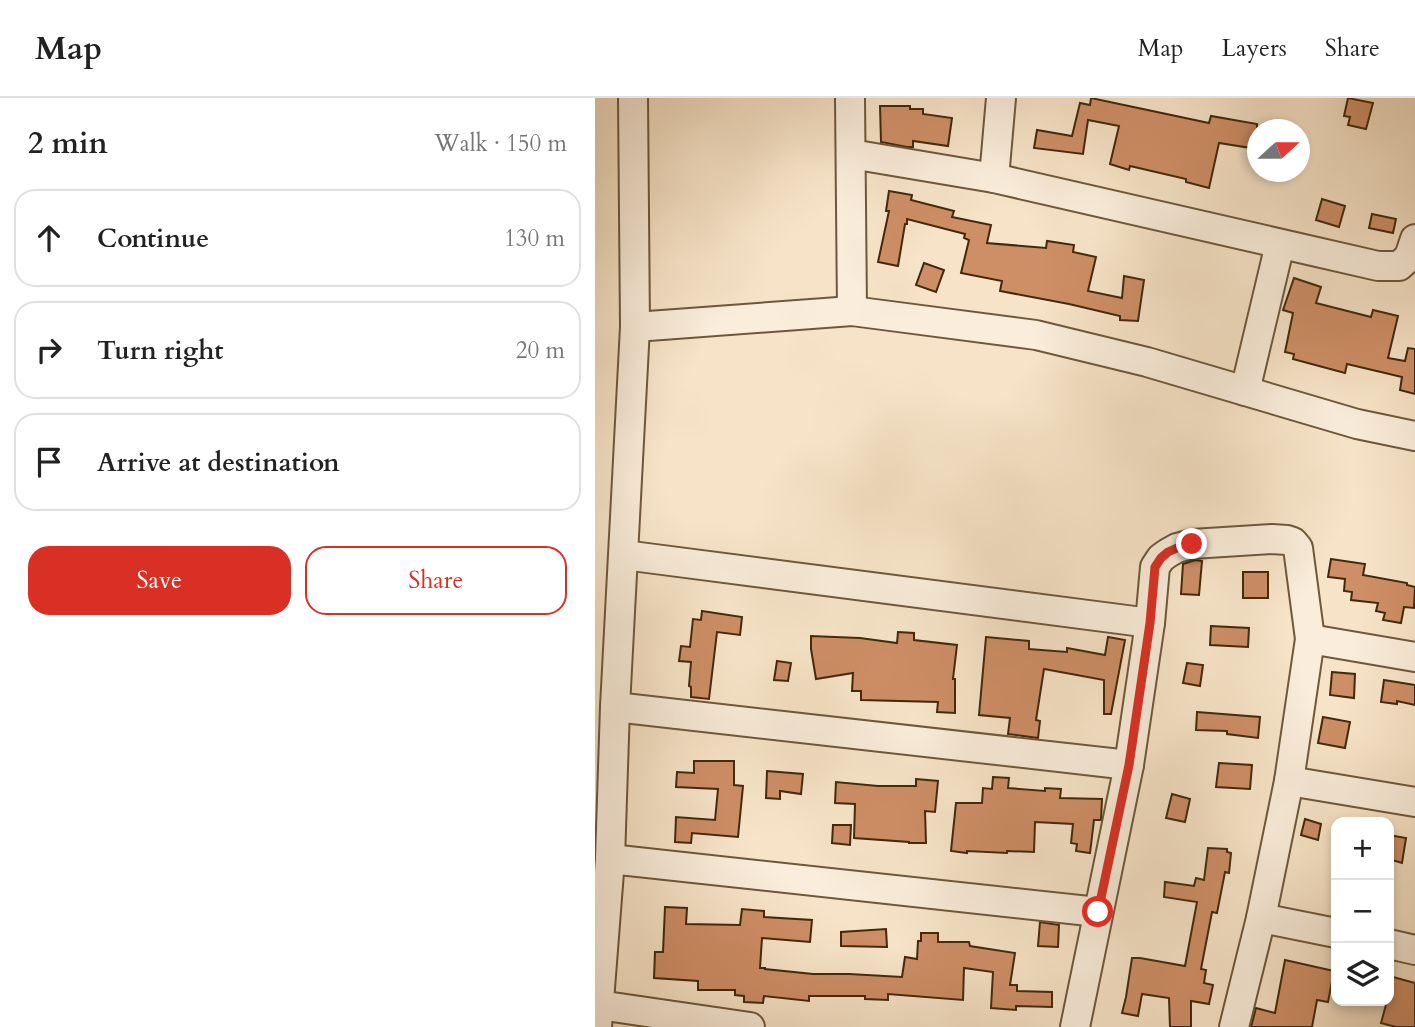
<!DOCTYPE html>
<html lang="en">
<head>
<meta charset="utf-8">
<style>
	:root { --surface:#fff; --page:#f6f6f6; --text:#222; --muted:#767676; --line:#e0e0e0; --accent:#d93025 }
	body { margin:0; font-family:Cardo,serif; background:var(--page); color:var(--text) }
	.controls { position:absolute; right:21px; bottom:21px; display:grid; overflow:hidden; border-radius:14px; box-shadow:0 4px 10px #0003 }
	.controls button { width:63px; height:63px; display:grid; place-items:center; padding:0; border:0; border-bottom:2px solid var(--line); background:var(--surface); color:var(--text); font:35px sans-serif }
	.compass { position:absolute; left:652px; top:21px; width:63px; height:63px; border-radius:50%; background:var(--surface); box-shadow:0 4px 10px #0003; rotate:69deg }
	.stop { position:absolute; width:21px; height:21px; margin:-16px; border:5px solid #d93025; border-radius:50%; background:#fff }
	.stop.end { background:#d93025; border-color:#fff; box-shadow:0 2px 7px #0008 }
	.list { margin:0; padding:0; list-style:none }
	h2 { display:flex; justify-content:space-between; align-items:center; height:91px; margin:0; padding:0 28px; font-size:30px }
	h2 small { font-size:23px; font-weight:400; color:var(--muted) }
	.list li { display:grid; grid-template-columns:46px 1fr auto; gap:21px; align-items:center; box-sizing:border-box; height:98px; margin:0 14px 14px; padding:0 14px; border:2px solid var(--line); border-radius:21px }
	.list b { display:block; font-size:26px; white-space:nowrap }
	.list em { font-size:23px; font-style:normal; color:var(--muted) }
	.actions { display:flex; gap:14px; padding:21px 28px }
	.actions a { flex:1; padding:16px 0; border:2px solid var(--accent); border-radius:21px; text-align:center; font-size:24px; color:var(--accent) }
	.actions .main { background:var(--accent); color:#fff }
	.icon { flex:none; width:38px; height:38px; fill:none; stroke:currentColor; stroke-width:2; stroke-linecap:round; stroke-linejoin:round }
	.map { position:relative; flex:none; width:820px; height:929px; overflow:hidden }
	header { display:flex; align-items:center; gap:42px; box-sizing:border-box; height:98px; padding:0 35px; background:var(--surface); border-bottom:2px solid var(--line) }
	header strong { font-size:33px }
	nav { display:flex; gap:38px; margin-inline-start:auto; font-size:24px }
	main { display:flex }
	aside { flex:1; background:var(--surface) }
	.map>svg:first-child { display:block }
	.building { fill:#ce8e66; stroke:#41290b; stroke-width:2 }
	.lines { fill:none; stroke-linecap:round; stroke-linejoin:round }
	.minor-casing { stroke:#6e583a; stroke-width:32 }
	.minor { stroke:#faeddb; stroke-width:28 }
	.route { stroke:#d93025; stroke-width:9 }
</style>
</head>
<body>
<header>
<strong>Map</strong>
<nav><a>Map</a><a>Layers</a><a>Share</a></nav>
</header>
<main>
<aside>
<h2>2 min<small>Walk · 150 m</small></h2>
<ul class="list">
<li><svg class="icon" aria-label="ahead" viewBox="0 0 24 24"><path d="M12 20V5M6 11l6-6 6 6"/></svg><div><b>Continue</b></div><em>130 m</em></li>
<li><svg class="icon" aria-label="right" viewBox="0 0 24 24"><path d="M7 20v-9h11M14 6l5 5-5 5"/></svg><div><b>Turn right</b></div><em>20 m</em></li>
<li><svg class="icon" aria-label="arrive" viewBox="0 0 24 24"><path d="M6 21V4h12l-3 4 3 4H6"/></svg><div><b>Arrive at destination</b></div></li>
</ul>
<div class="actions"><a class="main">Save</a><a>Share</a></div>
</aside>
<div class="map">
<svg width="820" height="929" viewBox="0 0 820 929">
	<rect width="100%" height="100%" fill="#f7e4c8"/>
	<filter id="stains"><feTurbulence type="fractalNoise" baseFrequency=".00286" numOctaves="4"/><feColorMatrix values="0 0 0 0 .2 0 0 0 0 .09 0 0 0 0 .02 0 0 0 .5 -.17"/></filter>
	<radialGradient id="worn" r=".72"><stop offset=".6" stop-color="#630" stop-opacity="0"/><stop offset="1" stop-color="#630" stop-opacity=".3"/></radialGradient>
	<g class="building">
		<polygon points="496,0 614,25 616,18 662,26 662,51 624,45 614,90 591,84 591,81 535,68 534,72 515,66 524,28 493,22 488,56 439,50 442,32 477,38 485,5 495,7"/>
		<polygon points="753,0 778,5 771,31 753,27 755,19 749,18"/>
		<polygon points="285,8 315,8 315,11 328,11 328,16 357,20 353,48 318,43 318,49 312,49 286,44"/>
		<polygon points="294,93 317,97 316,102 359,113 357,119 396,127 392,145 451,150 452,143 479,147 478,154 501,159 493,193 527,200 529,178 549,182 543,223 525,222 525,218 474,206 405,193 407,183 366,175 374,142 369,140 370,136 312,121 312,126 310,126 303,168 283,164 294,113 291,113"/>
		<polygon points="727,101 750,108 744,129 721,122"/>
		<polygon points="777,116 801,121 798,135 774,130"/>
		<polygon points="329,165 349,172 341,194 321,187"/>
		<polygon points="699,180 726,189 721,205 776,219 778,212 803,218 793,260 810,263 813,250 820,251 820,296 805,292 807,279 752,266 750,275 698,261 699,256 690,254 698,215 688,212"/>
		<polygon points="736,461 770,466 768,477 812,485 812,487 820,489 819,510 809,509 806,525 788,522 790,515 781,513 783,505 756,502 757,494 749,493 750,481 733,479"/>
		<polygon points="600,462 607,463 604,497 586,496 588,466"/>
		<rect x="648" y="474" width="25" height="26"/>
		<polygon points="107,513 147,519 145,537 122,534 114,601 96,599 96,589 94,588 96,564 84,563 86,548 95,549 98,521 106,522"/>
		<polygon points="616,528 654,530 653,549 615,547"/>
		<polygon points="303,534 319,535 319,542 362,547 358,581 360,581 360,615 342,614 343,604 266,602 266,593 257,593 258,575 221,581 216,551 216,538 265,540 302,545"/>
		<polygon points="391,539 434,543 434,551 472,554 472,550 510,557 513,539 530,542 516,616 509,616 509,582 449,571 441,622 445,623 443,640 413,636 415,620 384,617"/>
		<polygon points="182,563 196,565 193,583 179,582"/>
		<polygon points="592,565 608,567 605,588 588,585"/>
		<polygon points="737,574 760,576 759,600 735,597"/>
		<polygon points="789,582 820,587 820,607 802,603 802,606 786,604"/>
		<polygon points="602,614 665,619 663,640 632,636 632,633 601,632"/>
		<polygon points="728,619 755,624 750,650 723,645"/>
		<polygon points="99,663 139,663 139,687 148,688 143,739 97,735 96,745 80,744 81,719 120,722 123,691 81,689 82,674 99,675"/>
		<polygon points="624,665 657,667 655,691 621,689"/>
		<polygon points="172,673 208,676 206,696 185,693 185,701 171,700"/>
		<polygon points="398,679 414,680 413,690 450,693 450,690 466,691 465,700 507,701 506,722 499,722 495,755 481,753 482,746 476,745 478,726 440,724 439,754 412,753 412,755 372,753 372,755 356,753 361,705 387,705 388,690 397,691"/>
		<polygon points="321,681 343,683 340,714 330,713 331,745 314,745 314,744 259,740 260,706 240,705 241,684 283,688 321,688"/>
		<polygon points="577,696 595,701 590,724 571,720"/>
		<polygon points="710,721 726,726 723,742 706,737"/>
		<polygon points="238,727 256,727 255,747 237,745"/>
		<polygon points="794,737 811,740 807,765 794,761"/>
		<polygon points="613,750 632,751 632,754 636,755 634,775 630,774 622,815 617,814 606,871 611,872 609,885 618,887 614,906 596,903 596,929 575,929 574,900 547,896 543,918 527,915 531,899 537,860 545,860 590,868 602,804 569,799 570,784 599,788 601,780 609,782"/>
		<polygon points="70,809 92,810 91,826 145,827 147,811 169,813 169,819 217,822 215,844 167,840 165,870 170,870 170,871 218,876 254,876 307,879 310,859 322,861 323,843 326,843 326,835 343,835 343,844 374,844 375,848 420,855 415,887 422,887 422,893 457,894 457,909 421,908 421,912 396,910 398,874 369,870 368,902 293,896 293,902 270,901 270,898 214,898 214,903 169,898 168,905 149,904 149,898 140,897 140,892 103,892 103,883 59,880 60,854 68,854"/>
		<polygon points="445,824 464,827 463,849 443,848"/>
		<polygon points="291,831 292,849 246,848 246,834"/>
		<polygon points="690,862 739,873 733,904 722,902 717,929 656,929 661,910 680,915"/>
		<polygon points="798,879 820,885 820,929 801,929 786,925 792,903 794,903 794,895"/>
	</g>
	<g class="lines">
		<g class="minor-casing">
			<g id="minor">
				<polyline points="255,0 257,213"/>
				<polyline points="256,56 399,80 783,168 804,168 814,159 820,141"/>
				<polyline points="399,80 406,0"/>
				<polyline points="40,229 257,213 441,237 552,264 762,326 820,338"/>
				<polyline points="650,293 685,146"/>
				<polyline points="29,457 555,525"/>
				<polyline points="715,541 820,559"/>
				<polyline points="20,609 534,667"/>
				<polyline points="694,683 820,704"/>
				<polyline points="15,761 503,814"/>
				<polyline points="666,820 741,835"/>
				<polyline points="794,846 820,852"/>
				<polyline points="4,907 155,929"/>
				<polyline points="2,929 15,761 20,609 40,229 38,0"/>
				<polyline points="480,929 534,667 555,525 560,469 566,460 573,455 582,450 597,446 677,441 692,442 698,444 703,450 715,541 694,683 666,820 639,929"/>
			</g>
		</g>
		<use href="#minor" class="minor"/>
	</g>
	<g class="lines">
		<polyline class="route" points="503,814 534,667 555,525 560,469 566,460 573,454 582,450 597,446"/>
	</g>
	<rect width="100%" height="100%" filter="url(#stains)"/>
	<rect width="100%" height="100%" fill="url(#worn)"/>
</svg>
<div class="controls">
<button>+</button>
<button>−</button>
<button><svg class="icon" aria-label="layers" viewBox="0 0 24 24"><path d="M12 4l9 5-9 5-9-5zM3 14l9 5 9-5"/></svg></button>
</div>
<svg class="compass" viewBox="-18 -18 36 36"><path d="M0-13l5 13h-10z" fill="#e53935"/><path d="M0 13l5-13h-10z" fill="#767676"/></svg>
<div class="stop" style="left:503px;top:814px"></div>
<div class="stop end" style="left:597px;top:446px"></div>
</div>
</main>
</body>
</html>
